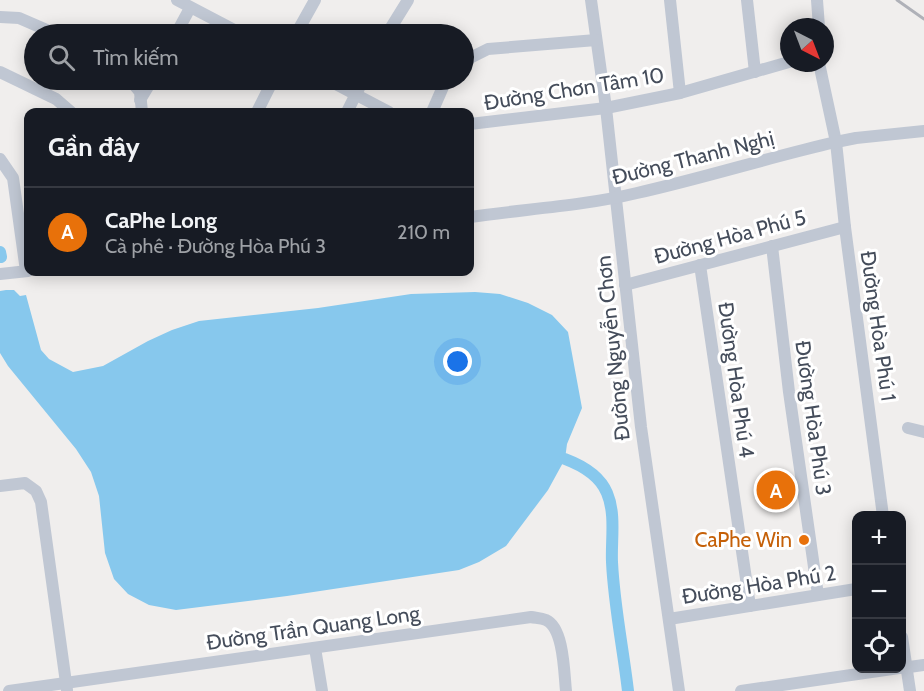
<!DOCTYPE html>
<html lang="vi">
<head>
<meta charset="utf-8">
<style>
	:root { --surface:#171b24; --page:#20242c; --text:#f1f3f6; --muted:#9ea1a6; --line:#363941; --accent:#1a73e8 }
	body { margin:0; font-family:Cabin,sans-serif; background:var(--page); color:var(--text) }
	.controls { position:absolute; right:18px; bottom:18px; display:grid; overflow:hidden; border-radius:12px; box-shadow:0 3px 15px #0003 }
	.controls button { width:54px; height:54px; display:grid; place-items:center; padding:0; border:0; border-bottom:2px solid var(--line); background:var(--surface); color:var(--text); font:30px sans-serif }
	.compass { position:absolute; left:780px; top:18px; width:54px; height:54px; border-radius:50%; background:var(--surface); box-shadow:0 3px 15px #0003; rotate:138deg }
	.you { position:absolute; left:458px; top:362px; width:21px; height:21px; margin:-15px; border:4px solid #fff; border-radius:50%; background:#1a73e8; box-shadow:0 0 0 9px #1a73e833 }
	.badge { display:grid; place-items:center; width:39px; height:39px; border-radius:50%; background:var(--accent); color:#fff; font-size:20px; font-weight:700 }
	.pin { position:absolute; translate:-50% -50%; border:3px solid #fff; box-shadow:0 2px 6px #0006 }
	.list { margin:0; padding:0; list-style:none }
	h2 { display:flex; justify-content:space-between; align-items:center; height:78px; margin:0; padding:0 24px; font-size:26px }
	h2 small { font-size:20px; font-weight:400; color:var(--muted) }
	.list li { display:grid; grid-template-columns:39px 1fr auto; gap:18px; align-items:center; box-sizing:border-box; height:90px; padding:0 24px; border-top:2px solid var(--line) }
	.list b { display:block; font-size:22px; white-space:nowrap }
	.list p { margin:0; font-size:20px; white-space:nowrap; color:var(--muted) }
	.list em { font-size:20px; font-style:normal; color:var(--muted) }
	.icon { flex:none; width:33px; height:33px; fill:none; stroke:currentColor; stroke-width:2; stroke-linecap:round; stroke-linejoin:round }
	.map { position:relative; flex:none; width:924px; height:691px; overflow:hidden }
	.search { position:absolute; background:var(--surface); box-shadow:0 3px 15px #0003; left:24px; top:24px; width:450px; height:66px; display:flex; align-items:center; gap:15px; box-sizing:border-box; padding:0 21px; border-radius:33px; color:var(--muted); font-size:22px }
	.panel { position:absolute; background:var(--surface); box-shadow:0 3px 15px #0003; left:24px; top:108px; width:450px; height:168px; border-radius:12px }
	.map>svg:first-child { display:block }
	.water { fill:#87c8ed }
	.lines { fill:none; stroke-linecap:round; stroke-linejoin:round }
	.canal { stroke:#87c8ed; stroke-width:12 }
	.minor { stroke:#c0c7d3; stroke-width:12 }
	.rail { stroke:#afb1b8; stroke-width:3 }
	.food-dot { fill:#e8710a; stroke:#fff; stroke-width:2 }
	.labels { text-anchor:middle; stroke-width:6; stroke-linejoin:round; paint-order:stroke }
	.street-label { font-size:21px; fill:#454d5b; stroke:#fff }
	.food-label { font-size:21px; fill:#c56008; stroke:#fff; text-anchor:end }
</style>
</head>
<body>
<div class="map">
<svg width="924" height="691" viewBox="0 0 924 691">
	<rect width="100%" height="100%" fill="#f0eeed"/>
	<polygon class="water" points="6,290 14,290 20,296 26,295 41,350 49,359 73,372 103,366 148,341 172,330 199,321 318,308 411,294 475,292 500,294 528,303 552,315 568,332 582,408 567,444 565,459 548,490 506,546 479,562 459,570 287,596 176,610 149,605 128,594 114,579 105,553 99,496 91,472 76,449 8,366 0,353 0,291"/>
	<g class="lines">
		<g class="canal">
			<polyline points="0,252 1,257"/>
			<path d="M565,459C581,465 600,476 607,493C616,514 611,540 612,562C614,605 623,648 628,691"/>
		</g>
		<g class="minor">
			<polyline points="177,0 242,34"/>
			<polyline points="591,0 606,108 641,427 679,691"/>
			<polyline points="670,0 680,93"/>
			<polyline points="747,0 755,72"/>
			<polyline points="817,0 819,27"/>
			<polyline points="0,17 19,18 56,34"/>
			<polyline points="176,34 190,8"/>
			<polyline points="296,34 315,0"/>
			<polyline points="387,34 408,0"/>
			<polyline points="464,61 488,49 596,40"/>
			<polyline points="819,63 836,142 845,227 883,516"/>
			<polyline points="0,72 56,99 71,112"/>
			<polyline points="130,80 140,92 142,112"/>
			<polyline points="328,80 389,112"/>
			<polyline points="140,100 152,80"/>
			<polyline points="257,112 273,80"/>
			<polyline points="347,112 363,80"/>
			<polyline points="432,112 446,80"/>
			<polyline points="470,124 606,108 680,93 789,62"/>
			<polyline points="0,159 13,178 26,271"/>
			<path d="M470,217C525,209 583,206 637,193C704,178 770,157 836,142L856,138L924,131"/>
			<polyline points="772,246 789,392 818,595"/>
			<polyline points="700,265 750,606"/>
			<polyline points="0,274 28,271"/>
			<polyline points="625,285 845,227"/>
			<polyline points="908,428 924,432"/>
			<polyline points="0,486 25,483 36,491 41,502 67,690"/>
			<polyline points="669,619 856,589"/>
			<polyline points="902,637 910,691"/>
			<polyline points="315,648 322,691"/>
			<polyline points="902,668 924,665"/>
			<path d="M9,691L531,617C536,618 541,618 546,620C564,628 564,673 566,691"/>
			<polyline points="741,691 899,668"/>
		</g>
		<polyline class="rail" points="897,0 924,19"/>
	</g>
	<circle class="food-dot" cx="804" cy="540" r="6"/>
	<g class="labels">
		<g class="street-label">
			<text transform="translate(574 89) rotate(-9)" y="7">Đường Chơn Tâm 10</text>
			<text transform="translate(693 158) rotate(-14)" y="7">Đường Thanh Nghị</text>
			<text transform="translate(730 237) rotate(-15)" y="7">Đường Hòa Phú 5</text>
			<text transform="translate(878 326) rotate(82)" y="7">Đường Hòa Phú 1</text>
			<text transform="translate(613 348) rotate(-96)" y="7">Đường Nguyễn Chơn</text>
			<text transform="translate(736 380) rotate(82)" y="7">Đường Hòa Phú 4</text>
			<text transform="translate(813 418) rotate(82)" y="7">Đường Hòa Phú 3</text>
			<text transform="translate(759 585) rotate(-9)" y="7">Đường Hòa Phú 2</text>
			<text transform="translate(313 628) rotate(-8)" y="7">Đường Trần Quang Long</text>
		</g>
		<g class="food-label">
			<text x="792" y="547">CaPhe Win</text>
		</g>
	</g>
</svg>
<div class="controls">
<button>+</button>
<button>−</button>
<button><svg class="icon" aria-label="locate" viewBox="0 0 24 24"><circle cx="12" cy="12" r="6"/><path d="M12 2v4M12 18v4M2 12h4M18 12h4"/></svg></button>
</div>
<svg class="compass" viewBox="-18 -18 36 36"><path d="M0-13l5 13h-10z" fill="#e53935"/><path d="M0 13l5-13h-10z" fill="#9ea1a6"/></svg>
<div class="you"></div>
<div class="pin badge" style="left:776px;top:490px;background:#e8710a">A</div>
<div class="search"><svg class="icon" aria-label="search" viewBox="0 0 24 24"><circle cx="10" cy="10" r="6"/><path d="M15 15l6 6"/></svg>Tìm kiếm</div>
<section class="panel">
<h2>Gần đây<small></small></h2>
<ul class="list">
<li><span class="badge" style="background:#e8710a">A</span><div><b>CaPhe Long</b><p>Cà phê · Đường Hòa Phú 3</p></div><em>210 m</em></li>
</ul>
</section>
</div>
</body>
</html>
